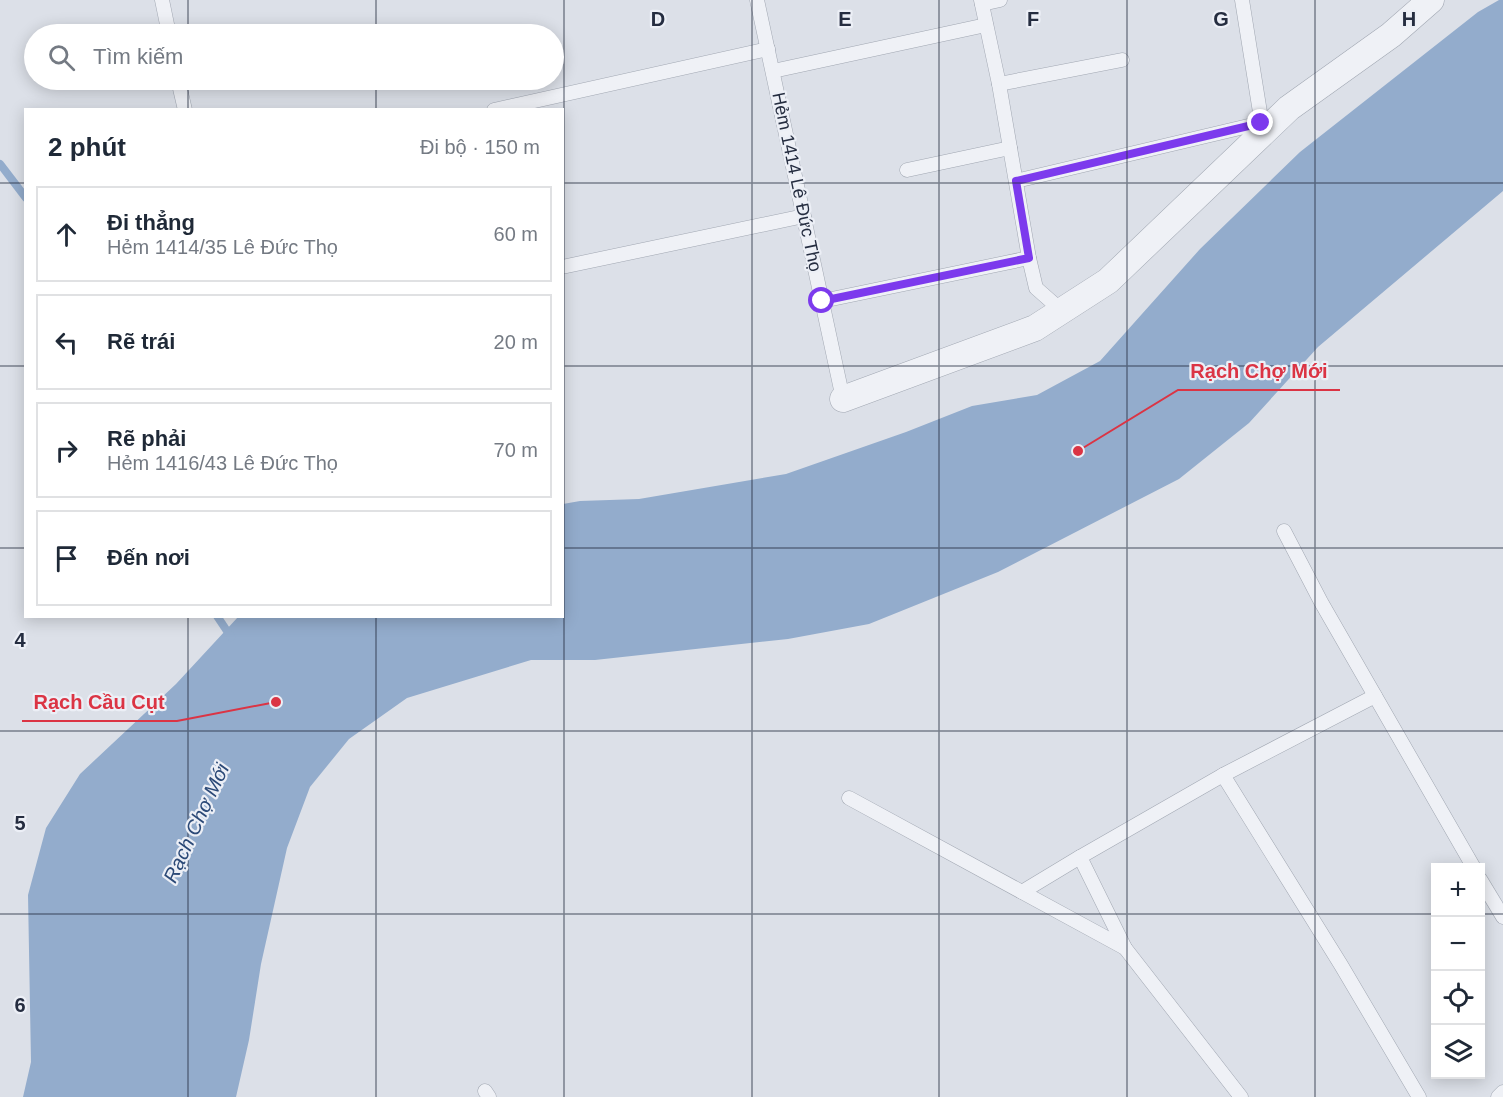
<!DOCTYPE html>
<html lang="vi">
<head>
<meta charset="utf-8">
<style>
	:root { --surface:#fff; --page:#f6f6f7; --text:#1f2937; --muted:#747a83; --line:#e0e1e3 }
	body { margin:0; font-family:Arial,sans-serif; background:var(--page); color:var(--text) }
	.controls { position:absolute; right:18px; bottom:18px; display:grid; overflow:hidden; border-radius:0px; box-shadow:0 3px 15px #0003 }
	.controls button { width:54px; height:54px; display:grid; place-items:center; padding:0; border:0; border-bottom:2px solid var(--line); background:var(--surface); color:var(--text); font:30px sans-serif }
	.stop { position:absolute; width:18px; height:18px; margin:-14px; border:4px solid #7c3aed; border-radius:50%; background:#fff }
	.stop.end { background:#7c3aed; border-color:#fff; box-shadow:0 2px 6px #0008 }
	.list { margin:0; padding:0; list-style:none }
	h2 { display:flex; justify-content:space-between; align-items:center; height:78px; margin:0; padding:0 24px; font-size:26px }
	h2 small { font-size:20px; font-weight:400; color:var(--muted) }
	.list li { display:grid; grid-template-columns:39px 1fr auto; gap:18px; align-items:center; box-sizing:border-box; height:96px; margin:0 12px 12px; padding:0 12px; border:2px solid var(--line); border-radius:0px }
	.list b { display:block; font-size:22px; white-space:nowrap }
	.list p { margin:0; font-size:20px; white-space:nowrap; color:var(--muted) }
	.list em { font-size:20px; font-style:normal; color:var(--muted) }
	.icon { flex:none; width:33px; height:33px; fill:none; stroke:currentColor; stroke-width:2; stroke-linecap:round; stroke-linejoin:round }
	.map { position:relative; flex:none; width:1503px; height:1097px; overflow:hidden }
	.search { position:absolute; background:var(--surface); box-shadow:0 3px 15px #0003; left:24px; top:24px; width:540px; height:66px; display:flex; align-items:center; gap:15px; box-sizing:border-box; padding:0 21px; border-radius:33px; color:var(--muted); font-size:22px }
	.panel { position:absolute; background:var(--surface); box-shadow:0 3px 15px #0003; left:24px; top:108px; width:540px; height:510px; border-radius:0px }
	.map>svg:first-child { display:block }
	.water { fill:#93accc }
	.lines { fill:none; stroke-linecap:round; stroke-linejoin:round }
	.stream { stroke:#93accc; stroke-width:8 }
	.lane-casing { stroke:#a1a7b2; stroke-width:15 }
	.street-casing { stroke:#a1a7b2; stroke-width:27 }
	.lane { stroke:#eff1f6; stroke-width:14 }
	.street { stroke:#eff1f6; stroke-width:26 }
	.route { stroke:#7c3aed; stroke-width:8 }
	.grid { fill:none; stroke:#252d40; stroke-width:1.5; stroke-opacity:0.55 }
	.labels { text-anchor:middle; stroke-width:4.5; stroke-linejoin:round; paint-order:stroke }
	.street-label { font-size:18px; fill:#252d40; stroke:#eceff6 }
	.water-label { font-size:20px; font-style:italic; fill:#2b4977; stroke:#eceff6 }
	.grid-label { font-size:20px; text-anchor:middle; font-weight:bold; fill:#252d40; stroke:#eceff6; stroke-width:4.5; stroke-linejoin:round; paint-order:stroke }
	.leader { fill:none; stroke:#db3444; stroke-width:2 }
	.callout-dot { fill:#db3444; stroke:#eceff6; stroke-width:2 }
	.callout-label { font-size:20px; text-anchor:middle; font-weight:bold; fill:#db3444; stroke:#eceff6; stroke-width:4.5; stroke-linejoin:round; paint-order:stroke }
</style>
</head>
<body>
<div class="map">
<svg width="1503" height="1097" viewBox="0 0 1503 1097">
	<rect width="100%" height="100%" fill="#dce0e8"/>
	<polygon class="water" points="1499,0 1503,0 1503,191 1318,347 1249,423 1179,479 998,572 869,624 788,639 595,660 531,660 407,698 349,739 310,787 287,848 261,964 249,1040 236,1097 23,1097 31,1062 28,895 46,828 80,774 176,684 238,617 562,616 563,504 580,501 639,499 786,474 906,432 972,406 1037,395 1100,361 1200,249 1300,152 1478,12"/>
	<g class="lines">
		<g class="stream">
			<polyline points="0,164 26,198"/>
			<polyline points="217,616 231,637"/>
		</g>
		<g class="lane-casing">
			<g id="lane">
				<polyline points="162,0 169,34"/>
				<polyline points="757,0 843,399"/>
				<polyline points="981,0 999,84 1029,258 1036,288 1062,311"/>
				<polyline points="1242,0 1263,131"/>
				<polyline points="982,4 1000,0"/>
				<polyline points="773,71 986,25"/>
				<polyline points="178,80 185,110"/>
				<polyline points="999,84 1122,60"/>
				<polyline points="494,110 768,49"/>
				<polyline points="907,170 1010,148"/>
				<polyline points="1016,181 1261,123"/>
				<polyline points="562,267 804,216"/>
				<polyline points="822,301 1029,258"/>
				<polyline points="1284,531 1321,602 1474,868"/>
				<polyline points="1223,775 1341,965 1419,1097"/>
				<polyline points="849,798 1125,948 1241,1097"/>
				<polyline points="1080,857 1223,775 1375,696"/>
				<polyline points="1480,879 1503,917"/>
				<polyline points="1022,892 1080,857 1125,948"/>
				<polyline points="485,1091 489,1097"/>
				<polyline points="1498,1097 1503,1092"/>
			</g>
		</g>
		<g class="street-casing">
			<polyline id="street" points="843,399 1035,328 1108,281 1289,108 1391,35 1431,0"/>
		</g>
		<use href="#lane" class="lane"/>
		<use href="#street" class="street"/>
	</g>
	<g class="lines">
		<polyline class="route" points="822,301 1029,258 1016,181 1261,123"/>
	</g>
	<path class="grid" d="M188,0V34M376,0V34M564,0V1097M752,0V1097M939,0V1097M1127,0V1097M1315,0V1097M188,80V110M376,80V110M0,183H26M562,183H1503M0,366H26M562,366H1503M0,548H26M562,548H1503M188,616V1097M376,616V1097M0,731H1503M0,914H1436M1480,914H1503"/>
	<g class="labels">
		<g class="street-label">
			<text transform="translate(797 182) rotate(78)" y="6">Hẻm 1414 Lê Đức Thọ</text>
		</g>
		<g class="water-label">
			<text transform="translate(196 823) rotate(-65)" y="7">Rạch Chợ Mới</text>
		</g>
	</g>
	<g class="grid-label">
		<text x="658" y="26">D</text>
		<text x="845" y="26">E</text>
		<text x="1033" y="26">F</text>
		<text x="1221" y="26">G</text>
		<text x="1409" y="26">H</text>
		<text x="20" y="647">4</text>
		<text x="20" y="830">5</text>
		<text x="20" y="1012">6</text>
	</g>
	<path class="leader" d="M1078 451L1178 390H1340M276 702L177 721H22"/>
	<g class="callout-dot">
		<circle cx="1078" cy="451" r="6"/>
		<circle cx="276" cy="702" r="6"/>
	</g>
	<g class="callout-label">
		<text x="1259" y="378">Rạch Chợ Mới</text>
		<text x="99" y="709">Rạch Cầu Cụt</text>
	</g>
</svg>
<div class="controls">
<button>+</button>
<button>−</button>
<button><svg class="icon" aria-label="locate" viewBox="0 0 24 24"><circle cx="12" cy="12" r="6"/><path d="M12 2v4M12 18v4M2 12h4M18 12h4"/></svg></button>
<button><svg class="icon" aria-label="layers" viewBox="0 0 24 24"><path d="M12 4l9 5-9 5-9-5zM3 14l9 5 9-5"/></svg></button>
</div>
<div class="stop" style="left:822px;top:301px"></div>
<div class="stop end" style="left:1261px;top:123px"></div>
<div class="search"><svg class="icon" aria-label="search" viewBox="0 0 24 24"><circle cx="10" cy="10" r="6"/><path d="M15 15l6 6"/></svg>Tìm kiếm</div>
<section class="panel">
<h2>2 phút<small>Đi bộ · 150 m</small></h2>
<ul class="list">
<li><svg class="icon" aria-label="ahead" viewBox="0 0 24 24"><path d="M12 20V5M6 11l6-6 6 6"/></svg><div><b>Đi thẳng</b><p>Hẻm 1414/35 Lê Đức Thọ</p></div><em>60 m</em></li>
<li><svg class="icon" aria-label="left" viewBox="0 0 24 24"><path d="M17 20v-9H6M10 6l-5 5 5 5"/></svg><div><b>Rẽ trái</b></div><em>20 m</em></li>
<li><svg class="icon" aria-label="right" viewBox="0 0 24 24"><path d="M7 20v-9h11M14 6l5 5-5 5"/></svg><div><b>Rẽ phải</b><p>Hẻm 1416/43 Lê Đức Thọ</p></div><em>70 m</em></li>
<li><svg class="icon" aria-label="arrive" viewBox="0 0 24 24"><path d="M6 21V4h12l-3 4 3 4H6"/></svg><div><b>Đến nơi</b></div></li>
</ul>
</section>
</div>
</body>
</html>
